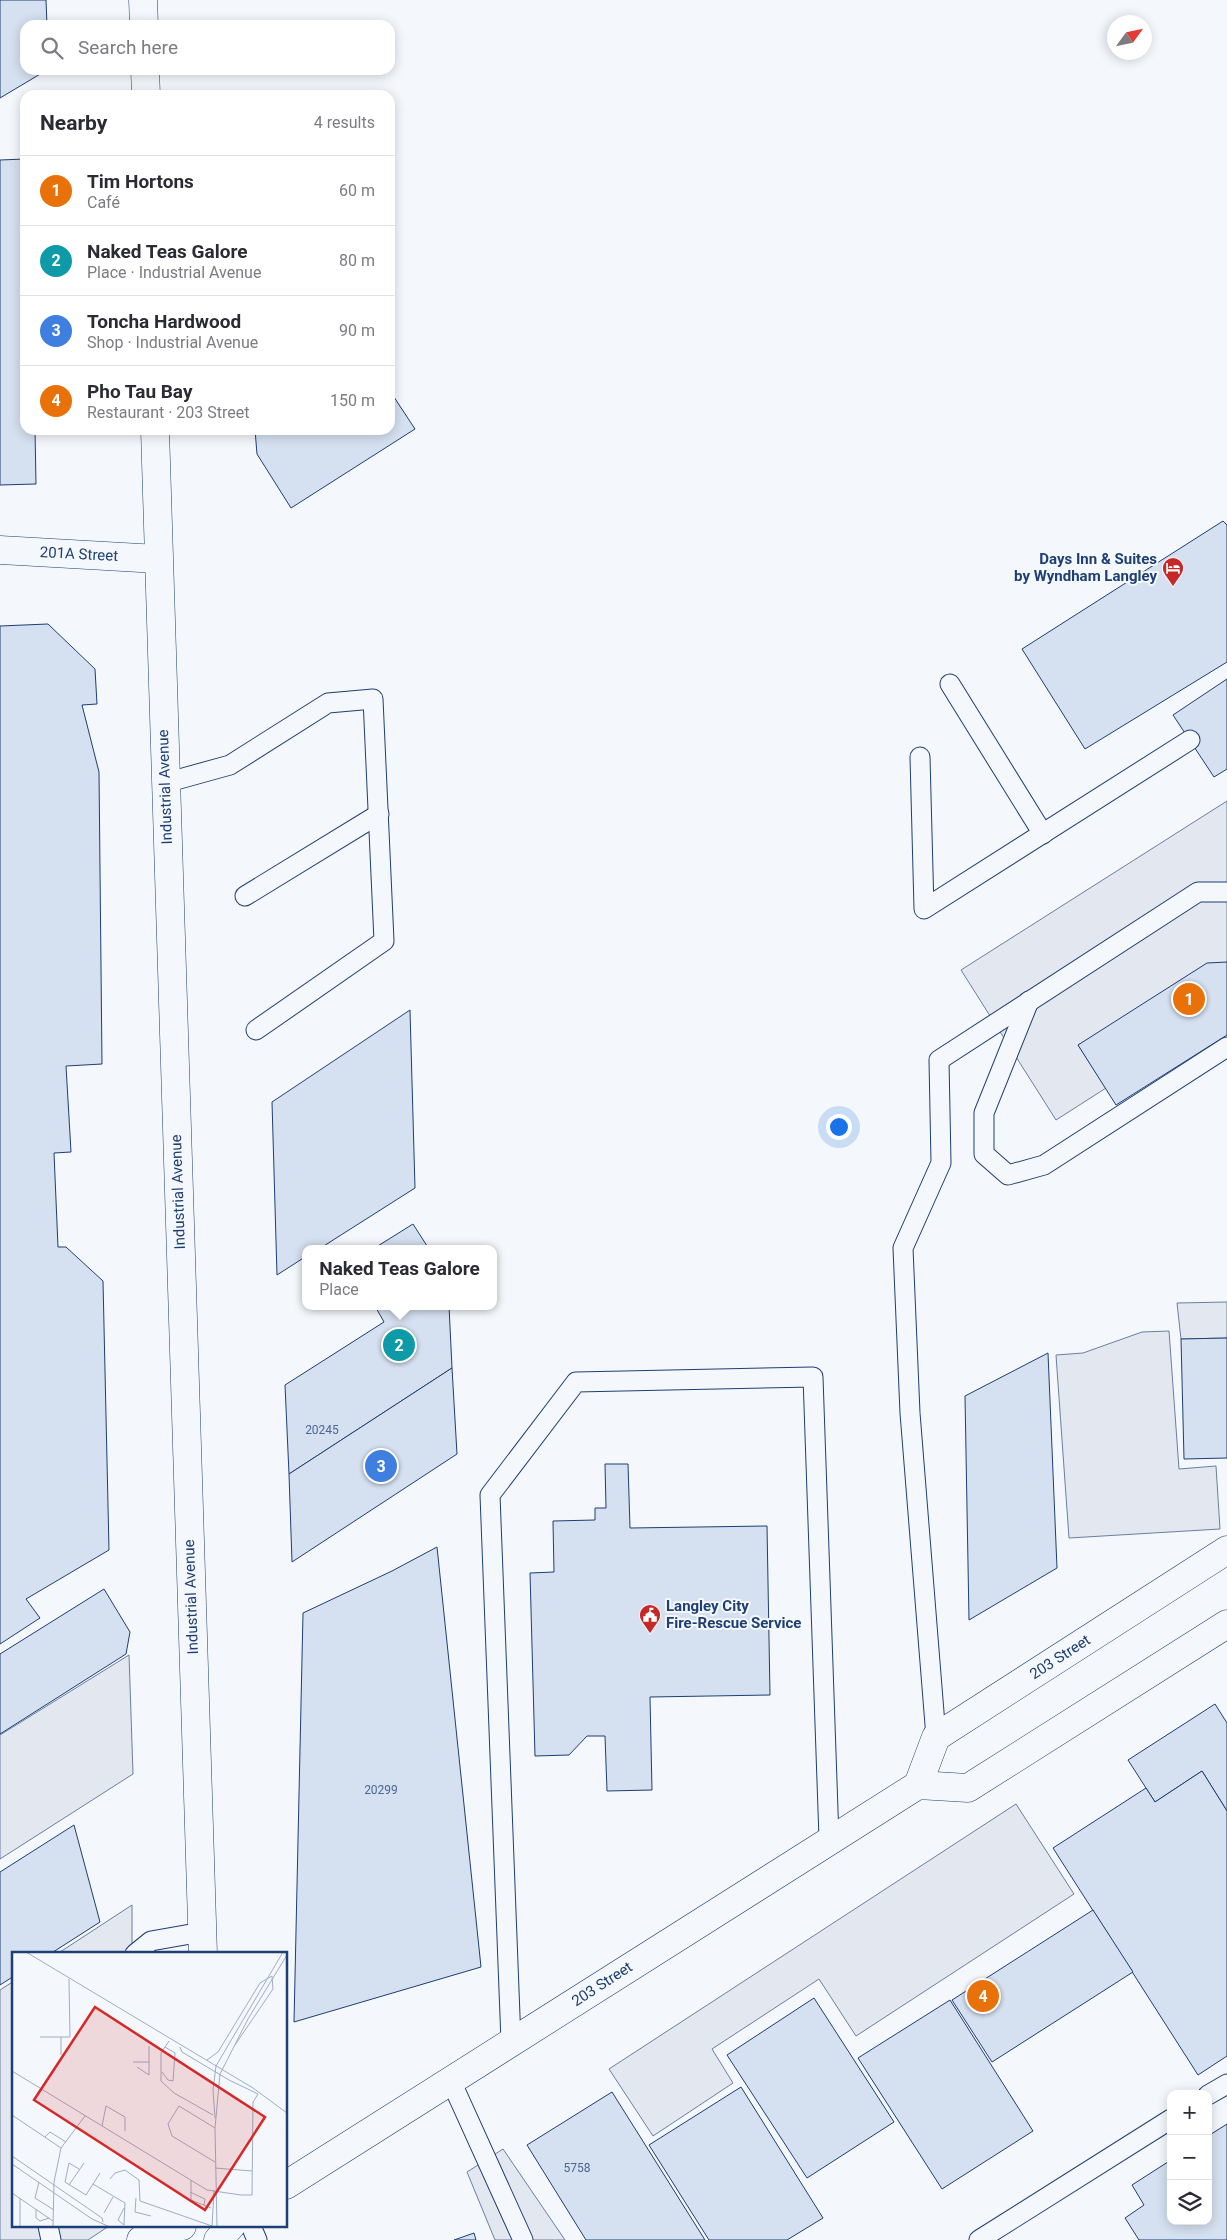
<!DOCTYPE html>
<html lang="en">
<head>
<meta charset="utf-8">
<style>
	:root { --surface:#fff; --page:#f2f2f3; --text:#2b2b33; --muted:#7c7c81; --line:#e1e1e2; --accent:#c62828 }
	body { margin:0; font-family:Roboto,sans-serif; background:var(--page); color:var(--text) }
	.controls { position:absolute; right:15px; bottom:15px; display:grid; overflow:hidden; border-radius:10px; box-shadow:0 2px 12px #0003 }
	.controls button { width:45px; height:45px; display:grid; place-items:center; padding:0; border:0; border-bottom:1px solid var(--line); background:var(--surface); color:var(--text); font:25px sans-serif }
	.compass { position:absolute; left:1107px; top:15px; width:45px; height:45px; border-radius:50%; background:var(--surface); box-shadow:0 2px 12px #0003; rotate:57deg }
	.you { position:absolute; left:838px; top:1126px; width:18px; height:18px; margin:-12px; border:4px solid #fff; border-radius:50%; background:#1a73e8; box-shadow:0 0 0 8px #1a73e833 }
	.badge { display:grid; place-items:center; width:32px; height:32px; border-radius:50%; background:var(--accent); color:#fff; font-size:16px; font-weight:700 }
	.pin { position:absolute; translate:-50% -50%; border:2px solid #fff; box-shadow:0 1px 5px #0006 }
	.popup { position:absolute; left:302px; top:1245px; width:195px; height:65px; box-sizing:border-box; display:grid; place-content:center; border-radius:10px; background:var(--surface); filter:drop-shadow(0 1px 4px #0005); font-size:16px; white-space:nowrap; color:var(--muted) }
	.popup b { font-size:19px; color:var(--text) }
	.popup::after { content:''; position:absolute; left:50%; top:100%; margin-left:-10px; border:10px solid transparent; border-top-color:var(--surface) }
	.list { margin:0; padding:0; list-style:none }
	h2 { display:flex; justify-content:space-between; align-items:center; height:65px; margin:0; padding:0 20px; font-size:21px }
	h2 small { font-size:16px; font-weight:400; color:var(--muted) }
	.list li { display:grid; grid-template-columns:32px 1fr auto; gap:15px; align-items:center; box-sizing:border-box; height:70px; padding:0 20px; border-top:1px solid var(--line) }
	.list b { display:block; font-size:19px; white-space:nowrap }
	.list p { margin:0; font-size:16px; white-space:nowrap; color:var(--muted) }
	.list em { font-size:16px; font-style:normal; color:var(--muted) }
	.icon { flex:none; width:28px; height:28px; fill:none; stroke:currentColor; stroke-width:2; stroke-linecap:round; stroke-linejoin:round }
	.map { position:relative; flex:none; width:1227px; height:2240px; overflow:hidden }
	.search { position:absolute; background:var(--surface); box-shadow:0 2px 12px #0003; left:20px; top:20px; width:375px; height:55px; display:flex; align-items:center; gap:12px; box-sizing:border-box; padding:0 18px; border-radius:15px; color:var(--muted); font-size:19px }
	.panel { position:absolute; background:var(--surface); box-shadow:0 2px 12px #0003; left:20px; top:90px; width:375px; height:345px; border-radius:15px }
	.map>svg:first-child { display:block }
	.parking { fill:#e3e8f0; stroke:#687fa3 }
	.building { fill:#d5e0f0; stroke:#1d3f73 }
	.lines { fill:none; stroke-linecap:round; stroke-linejoin:round }
	.lane-casing { stroke:#1d3f73; stroke-width:21 }
	.secondary-casing { stroke:#1d3f73; stroke-width:29 }
	.lane { stroke:#f4f7fb; stroke-width:19 }
	.secondary { stroke:#f4f7fb; stroke-width:28 }
	.labels { text-anchor:middle; stroke-width:4; stroke-linejoin:round; paint-order:stroke }
	.number-label { font-size:12px; fill:#4b6792 }
	.street-label { font-size:15px; fill:#1d3f73; stroke:#f4f7fb }
	.poi-label { font-size:15px; font-weight:bold; fill:#1d3f73; stroke:#f4f7fb; text-anchor:end }
	.inset-road { fill:none; stroke:#9eadc5; stroke-width:1 }
	.view { fill:#d62828; fill-opacity:0.15; stroke:#d62828; stroke-width:2.5 }
	.inset-edge { fill:none; stroke:#1d3f73; stroke-width:2.5 }
</style>
</head>
<body>
<div class="map">
<svg width="1227" height="2240" viewBox="0 0 1227 2240">
	<rect width="100%" height="100%" fill="#f4f7fb"/>
	<g class="parking">
		<polygon points="1227,801 1227,962 1078,1045 1106,1088 1056,1120 961,970"/>
		<polygon points="1227,1302 1227,1338 1181,1339 1177,1303"/>
		<polygon points="1169,1331 1179,1469 1216,1466 1220,1529 1069,1538 1056,1355 1083,1353 1142,1332"/>
		<polygon points="129,1655 133,1774 0,1859 0,1735"/>
		<polygon points="1016,1804 1074,1894 856,2036 819,1979 712,2049 733,2083 653,2136 609,2069"/>
		<polygon points="132,1905 132,1954 57,1954"/>
		<polygon points="14,1981 14,2226 109,2226 88,2240 0,2240 0,1990"/>
		<polygon points="503,2149 565,2240 495,2240 467,2172"/>
	</g>
	<g class="building">
		<polygon points="0,0 46,0 47,25 25,25 25,70 47,70 0,98"/>
		<polygon points="25,159 25,430 35,430 36,484 0,485 0,160"/>
		<polygon points="390,391 415,429 291,508 257,454 255,430 390,430"/>
		<polygon points="1223,521 1227,525 1227,662 1085,749 1022,649"/>
		<polygon points="48,624 95,669 97,704 82,705 99,772 102,1064 66,1066 71,1152 54,1153 58,1247 66,1247 103,1281 109,1550 26,1599 40,1618 0,1644 0,626"/>
		<polygon points="1227,679 1227,769 1214,777 1173,715"/>
		<polygon points="1227,962 1227,1035 1116,1105 1078,1045 1207,963"/>
		<polygon points="410,1010 415,1188 319,1249 305,1249 305,1257 277,1275 272,1102"/>
		<polygon points="413,1224 429,1249 373,1249"/>
		<polygon points="375,1306 449,1306 452,1368 289,1474 285,1385 384,1322"/>
		<polygon points="1227,1338 1227,1458 1184,1459 1181,1339"/>
		<polygon points="1048,1353 1057,1568 969,1620 965,1396"/>
		<polygon points="452,1368 457,1454 292,1562 289,1474"/>
		<polygon points="605,1464 628,1464 630,1528 767,1526 770,1695 650,1697 652,1790 607,1791 605,1736 587,1736 569,1755 535,1756 530,1573 554,1572 553,1521 595,1520 595,1508 606,1508"/>
		<polygon points="437,1547 481,1967 294,2022 303,1613 392,1571"/>
		<polygon points="104,1589 130,1632 126,1654 0,1734 0,1654"/>
		<polygon points="1215,1704 1227,1723 1227,1811 1202,1771 1155,1802 1128,1760"/>
		<polygon points="1202,1771 1227,1811 1227,2056 1198,2075 1053,1848 1146,1788 1155,1802"/>
		<polygon points="74,1825 100,1922 50,1954 14,1954 14,1976 0,1985 0,1872"/>
		<polygon points="1093,1910 1133,1972 992,2062 952,2000"/>
		<polygon points="814,1998 894,2122 807,2178 727,2055"/>
		<polygon points="950,2000 1033,2131 942,2189 858,2058"/>
		<polygon points="741,2087 823,2218 787,2240 709,2240 649,2145"/>
		<polygon points="612,2092 705,2240 586,2240 527,2145"/>
		<polygon points="1227,2124 1227,2240 1139,2240 1125,2218 1144,2205 1132,2185 1171,2160 1171,2221 1208,2221 1208,2136"/>
		<polygon points="474,2233 476,2240 454,2240"/>
	</g>
	<g class="lines">
		<g class="lane-casing">
			<g id="lane">
				<polyline points="950,684 1043,834"/>
				<polyline points="920,757 924,909 1190,740"/>
				<polyline points="165,783 230,765 328,703 373,699 384,941 256,1030"/>
				<polyline points="245,896 379,814"/>
				<polyline points="1029,1001 984,1113 984,1154 1008,1175 1044,1165 1227,1047"/>
				<polyline points="936,1737 910,1413 903,1248 941,1163 939,1060 1198,892 1227,892"/>
				<polyline points="135,1954 151,1941 202,1932"/>
				<polyline points="511,2042 490,1495 576,1382 813,1377 829,1839"/>
				<polyline points="451,2081 523,2240"/>
				<polyline points="1208,2095 1227,2084"/>
				<polyline points="48,2226 51,2240"/>
				<polyline points="251,2226 257,2240"/>
				<polyline points="979,2240 1171,2119"/>
			</g>
		</g>
		<g class="secondary-casing">
			<g id="secondary">
				<polyline points="143,0 144,25"/>
				<polyline points="145,70 146,95"/>
				<polyline points="155,430 203,1954"/>
				<polyline points="0,550 158,559"/>
				<polyline points="918,1785 936,1737 1227,1550"/>
				<polyline points="286,2185 918,1785 968,1788 1227,1624"/>
				<polyline points="141,2240 152,2233 182,2226"/>
				<polyline points="218,2240 231,2226"/>
			</g>
		</g>
		<use href="#lane" class="lane"/>
		<use href="#secondary" class="secondary"/>
	</g>
	<defs>
		<g id="hotel-pin" transform="scale(1.125)"><path d="M0 17L-7.5 6A9.5 9.5 0 1 1 7.5 6Z" fill="#c62828" stroke="#f4f7fb"/><path d="M-6-4.5h1.5V1H6V5H4.5V3h-9V5H-6ZM-4 0a1.8 1.8 0 1 1 3.6 0ZM.5 0V-2.5h3Q6-2.5 6 0Z" fill="#fff"/></g>
		<g id="civic-pin" transform="scale(1.125)"><path d="M0 17L-7.5 6A9.5 9.5 0 1 1 7.5 6Z" fill="#c62828" stroke="#f4f7fb"/><path d="M-.6-6.5H3V-4.5H.6V-3L4-1V1h2V6H-6V1h2V-1L-.6-3ZM-1.2 2.5V6h2.4V2.5Z" fill="#fff"/></g>
	</defs>
	<g fill-rule="evenodd">
		<use href="#hotel-pin" x="1173" y="568"/>
		<use href="#civic-pin" x="650" y="1615"/>
	</g>
	<g class="labels">
		<g class="number-label">
			<text x="322" y="1434">20245</text>
			<text x="381" y="1794">20299</text>
			<text x="577" y="2172">5758</text>
		</g>
		<g class="street-label">
			<text transform="translate(79 554) rotate(3)" y="5">201A Street</text>
			<text transform="translate(165 787) rotate(-92)" y="5">Industrial Avenue</text>
			<text transform="translate(178 1192) rotate(-92)" y="5">Industrial Avenue</text>
			<text transform="translate(191 1597) rotate(-92)" y="5">Industrial Avenue</text>
			<text transform="translate(1060 1657) rotate(-33)" y="5">203 Street</text>
			<text transform="translate(602 1984) rotate(-33)" y="5">203 Street</text>
		</g>
		<g class="poi-label">
			<text x="1157" y="564">Days Inn &amp; Suites<tspan x="1157" dy="17">by Wyndham Langley</tspan></text>
			<text x="666" y="1611" text-anchor="start">Langley City<tspan x="666" dy="17">Fire-Rescue Service</tspan></text>
		</g>
	</g>
	<g transform="translate(12 1952)">
		<rect width="275" height="275" fill="#f4f7fb"/>
		<path class="inset-road" d="M14,0L241,136L275,161M28,85H58L57,27M49,85V103M157,89L149,101V129L162,141L201,163M168,95L170,100L217,128L246,142M195,108L206,100L248,31L260,24L261,37L223,93M121,110H137M125,115L137,123V94M0,119L195,238L229,243H240L241,150L246,142M150,120L156,128L161,129L163,101L153,95M0,163L49,196M203,166L201,138L204,114L271,0M90,174L94,154L113,165V179M33,185L38,180L54,190M0,204L90,266L91,270M203,210L160,184L156,172L167,154L203,176M0,212L80,267L98,275M203,216L240,219M67,217L57,211L53,230L74,243L88,221M98,227L103,221L113,218L127,228L128,249L200,274M179,228V248L199,256M27,230L23,246L42,258M81,232L113,251L112,273L106,268L112,256M57,233L72,211M178,240L193,247L192,253M0,241L41,269M124,246L123,260L139,264M24,257V266L28,269L37,266M92,261L101,245M8,275V246M41,275L42,230L49,196L73,164M200,275L202,238M205,275L203,176L208,122L236,67L275,3"/>
		<path class="view" d="M83,55L253,165L193,258L22,148Z"/>
		<rect width="275" height="275" class="inset-edge"/>
	</g>
</svg>
<div class="controls">
<button>+</button>
<button>−</button>
<button><svg class="icon" aria-label="layers" viewBox="0 0 24 24"><path d="M12 4l9 5-9 5-9-5zM3 14l9 5 9-5"/></svg></button>
</div>
<svg class="compass" viewBox="-18 -18 36 36"><path d="M0-13l5 13h-10z" fill="#e53935"/><path d="M0 13l5-13h-10z" fill="#7c7c81"/></svg>
<div class="you"></div>
<div class="pin badge" style="left:1189px;top:999px;background:#e8710a">1</div>
<div class="pin badge" style="left:399px;top:1345px;background:#0f9aa8">2</div>
<div class="popup"><b>Naked Teas Galore</b>Place</div>
<div class="pin badge" style="left:381px;top:1466px;background:#3f7fe0">3</div>
<div class="pin badge" style="left:983px;top:1996px;background:#e8710a">4</div>
<div class="search"><svg class="icon" aria-label="search" viewBox="0 0 24 24"><circle cx="10" cy="10" r="6"/><path d="M15 15l6 6"/></svg>Search here</div>
<section class="panel">
<h2>Nearby<small>4 results</small></h2>
<ul class="list">
<li><span class="badge" style="background:#e8710a">1</span><div><b>Tim Hortons</b><p>Café</p></div><em>60 m</em></li>
<li><span class="badge" style="background:#0f9aa8">2</span><div><b>Naked Teas Galore</b><p>Place · Industrial Avenue</p></div><em>80 m</em></li>
<li><span class="badge" style="background:#3f7fe0">3</span><div><b>Toncha Hardwood</b><p>Shop · Industrial Avenue</p></div><em>90 m</em></li>
<li><span class="badge" style="background:#e8710a">4</span><div><b>Pho Tau Bay</b><p>Restaurant · 203 Street</p></div><em>150 m</em></li>
</ul>
</section>
</div>
</body>
</html>
